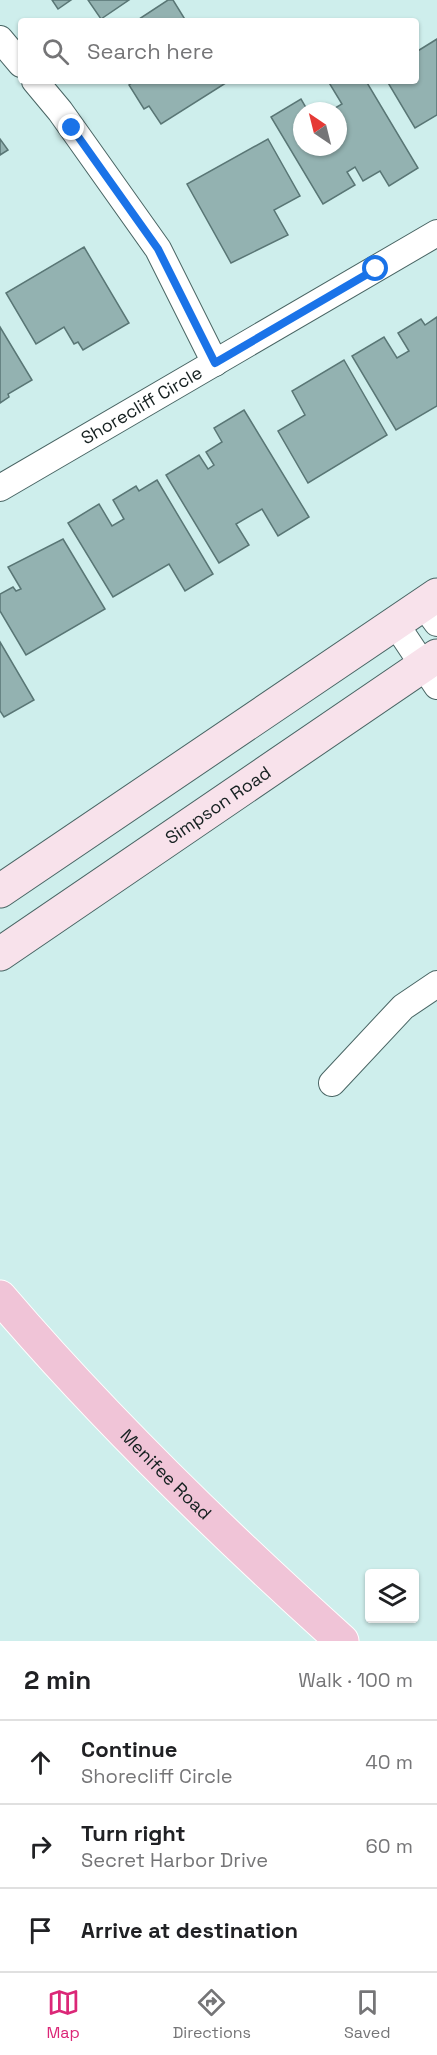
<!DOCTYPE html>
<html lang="en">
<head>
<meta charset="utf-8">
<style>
	:root { --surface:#fff; --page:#f6f6f6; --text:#202124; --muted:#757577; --line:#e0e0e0; --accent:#db2777 }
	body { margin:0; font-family:"Space Grotesk",sans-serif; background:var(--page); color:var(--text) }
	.controls { position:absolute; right:18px; bottom:18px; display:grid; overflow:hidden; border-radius:6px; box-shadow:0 2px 4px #0004 }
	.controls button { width:54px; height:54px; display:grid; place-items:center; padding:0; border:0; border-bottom:2px solid var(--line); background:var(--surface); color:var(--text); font:30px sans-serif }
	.compass { position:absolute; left:293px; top:102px; width:54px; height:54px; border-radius:50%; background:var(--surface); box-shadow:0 2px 4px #0004; rotate:325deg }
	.stop { position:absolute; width:18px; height:18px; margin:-14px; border:4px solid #1a73e8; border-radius:50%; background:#fff }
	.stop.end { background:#1a73e8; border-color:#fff; box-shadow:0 2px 6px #0008 }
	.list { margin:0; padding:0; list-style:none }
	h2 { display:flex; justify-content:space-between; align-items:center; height:78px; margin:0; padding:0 24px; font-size:26px }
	h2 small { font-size:20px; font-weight:400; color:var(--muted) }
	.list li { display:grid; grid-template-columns:39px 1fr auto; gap:18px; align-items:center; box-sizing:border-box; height:84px; padding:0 24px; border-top:2px solid var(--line) }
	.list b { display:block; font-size:22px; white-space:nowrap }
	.list p { margin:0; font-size:20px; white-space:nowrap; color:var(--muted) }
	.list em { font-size:20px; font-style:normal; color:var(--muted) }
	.icon { flex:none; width:33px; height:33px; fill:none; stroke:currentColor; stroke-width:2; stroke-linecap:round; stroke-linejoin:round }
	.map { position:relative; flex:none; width:437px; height:1641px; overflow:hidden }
	.search { position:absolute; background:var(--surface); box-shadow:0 2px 4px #0004; left:18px; right:18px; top:18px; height:66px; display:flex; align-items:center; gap:15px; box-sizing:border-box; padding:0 21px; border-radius:6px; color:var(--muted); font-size:22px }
	.sheet { height:330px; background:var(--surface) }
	nav { display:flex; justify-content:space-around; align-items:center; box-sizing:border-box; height:84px; border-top:2px solid var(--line); background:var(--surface); font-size:16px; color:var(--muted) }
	nav a { display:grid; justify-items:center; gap:3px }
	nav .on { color:var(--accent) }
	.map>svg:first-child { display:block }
	.building { fill:#93b2b1; stroke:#597675; stroke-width:1.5 }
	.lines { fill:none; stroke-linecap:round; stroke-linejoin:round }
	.minor-casing { stroke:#496564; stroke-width:28 }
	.secondary-casing { stroke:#496564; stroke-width:35 }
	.primary-casing { stroke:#fff; stroke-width:35 }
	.minor { stroke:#fff; stroke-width:26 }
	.secondary { stroke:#f8e2eb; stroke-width:33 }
	.primary { stroke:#f0c4d7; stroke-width:33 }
	.route { stroke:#1a73e8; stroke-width:8 }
	.labels { text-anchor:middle; stroke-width:4.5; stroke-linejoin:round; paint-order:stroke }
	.street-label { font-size:18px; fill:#152020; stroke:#dbfbfa }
</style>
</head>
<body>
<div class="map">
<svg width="437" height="1641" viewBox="0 0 437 1641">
	<rect width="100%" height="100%" fill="#ceeeec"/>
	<g class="building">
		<polygon points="52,0 71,0 58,9"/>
		<polygon points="88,0 129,0 101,19"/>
		<polygon points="168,0 173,0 186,21 136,21"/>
		<polygon points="437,39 437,115 415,128 387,81 416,81 416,52"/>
		<polygon points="135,81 229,81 161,124 149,106 144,109 129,85"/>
		<polygon points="328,81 366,81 418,168 389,186 380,171 363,181 355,167 347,172 355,185 323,204 271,117 301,99 308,111 302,111 302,147 338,147 338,111 330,111 342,104"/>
		<polygon points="0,139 8,150 0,155"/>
		<polygon points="268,139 300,196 274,210 288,235 231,263 187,184"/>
		<polygon points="84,247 129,323 83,350 78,342 74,344 64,327 36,344 6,293"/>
		<polygon points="437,317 437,406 396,430 352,356 384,337 397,358 409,351 398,333 421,319 425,325"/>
		<polygon points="0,327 32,380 8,394 9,397 0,403"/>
		<polygon points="344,360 387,435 308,483 278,431 305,415 292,391"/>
		<polygon points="244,410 309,517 278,536 262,509 236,524 249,545 219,563 166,475 199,455 208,469 214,465 206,452 222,442 214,428"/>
		<polygon points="157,480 213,574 185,591 169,564 113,597 68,523 99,504 112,526 124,519 113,500 136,486 139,491"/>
		<polygon points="63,539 105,609 26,655 0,611 0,594 13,587 16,591 21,589 8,567"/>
		<polygon points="0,642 34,700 4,717 0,711"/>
	</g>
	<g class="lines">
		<g class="minor-casing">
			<g id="minor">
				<polyline points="0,39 21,64"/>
				<polyline points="35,81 60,111 158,249 215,363"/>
				<path id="s1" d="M0,488L437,233"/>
				<polyline points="423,604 437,623"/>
				<polyline points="395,623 437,686"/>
				<polyline points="332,1083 403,1007 437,984"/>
			</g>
		</g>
		<g class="secondary-casing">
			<g id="secondary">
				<polyline points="0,891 437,595"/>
				<path id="s2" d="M0,954L437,656"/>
			</g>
		</g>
		<g class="primary-casing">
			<g id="primary">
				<path id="s3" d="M0,1297C105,1420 222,1533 342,1641"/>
			</g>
		</g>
		<use href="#minor" class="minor"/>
		<use href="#secondary" class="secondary"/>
		<use href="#primary" class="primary"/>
	</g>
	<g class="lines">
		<polyline class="route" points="72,128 158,249 215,363 376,269"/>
	</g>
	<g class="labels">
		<g class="street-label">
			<text dy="6" stroke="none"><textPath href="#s1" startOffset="164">Shorecliff Circle</textPath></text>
			<text dy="6" stroke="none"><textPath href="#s2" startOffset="264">Simpson Road</textPath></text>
			<text dy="6" stroke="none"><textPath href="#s3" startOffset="243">Menifee Road</textPath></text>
		</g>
	</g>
</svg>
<div class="controls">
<button><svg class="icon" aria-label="layers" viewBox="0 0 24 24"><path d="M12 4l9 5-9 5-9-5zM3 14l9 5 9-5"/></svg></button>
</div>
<svg class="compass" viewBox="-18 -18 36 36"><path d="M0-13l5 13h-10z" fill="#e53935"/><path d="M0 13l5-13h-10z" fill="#757577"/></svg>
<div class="stop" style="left:376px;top:269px"></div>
<div class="stop end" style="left:72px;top:128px"></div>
<div class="search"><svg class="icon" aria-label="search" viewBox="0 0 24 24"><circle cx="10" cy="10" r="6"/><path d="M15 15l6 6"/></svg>Search here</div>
</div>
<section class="sheet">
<h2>2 min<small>Walk · 100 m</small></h2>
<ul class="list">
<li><svg class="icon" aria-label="ahead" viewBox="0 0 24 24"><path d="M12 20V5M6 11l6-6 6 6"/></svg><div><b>Continue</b><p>Shorecliff Circle</p></div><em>40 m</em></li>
<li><svg class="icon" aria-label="right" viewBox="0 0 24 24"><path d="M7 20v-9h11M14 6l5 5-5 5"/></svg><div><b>Turn right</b><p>Secret Harbor Drive</p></div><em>60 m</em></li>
<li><svg class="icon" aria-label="arrive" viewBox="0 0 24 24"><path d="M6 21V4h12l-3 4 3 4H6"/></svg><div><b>Arrive at destination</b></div></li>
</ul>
</section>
<nav>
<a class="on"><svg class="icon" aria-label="map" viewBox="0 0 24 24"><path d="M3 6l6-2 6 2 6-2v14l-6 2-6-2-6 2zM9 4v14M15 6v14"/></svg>Map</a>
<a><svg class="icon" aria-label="directions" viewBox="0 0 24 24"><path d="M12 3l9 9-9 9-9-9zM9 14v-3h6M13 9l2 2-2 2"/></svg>Directions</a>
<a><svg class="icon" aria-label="saved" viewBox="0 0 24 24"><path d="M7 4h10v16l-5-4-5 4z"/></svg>Saved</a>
</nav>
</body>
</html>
